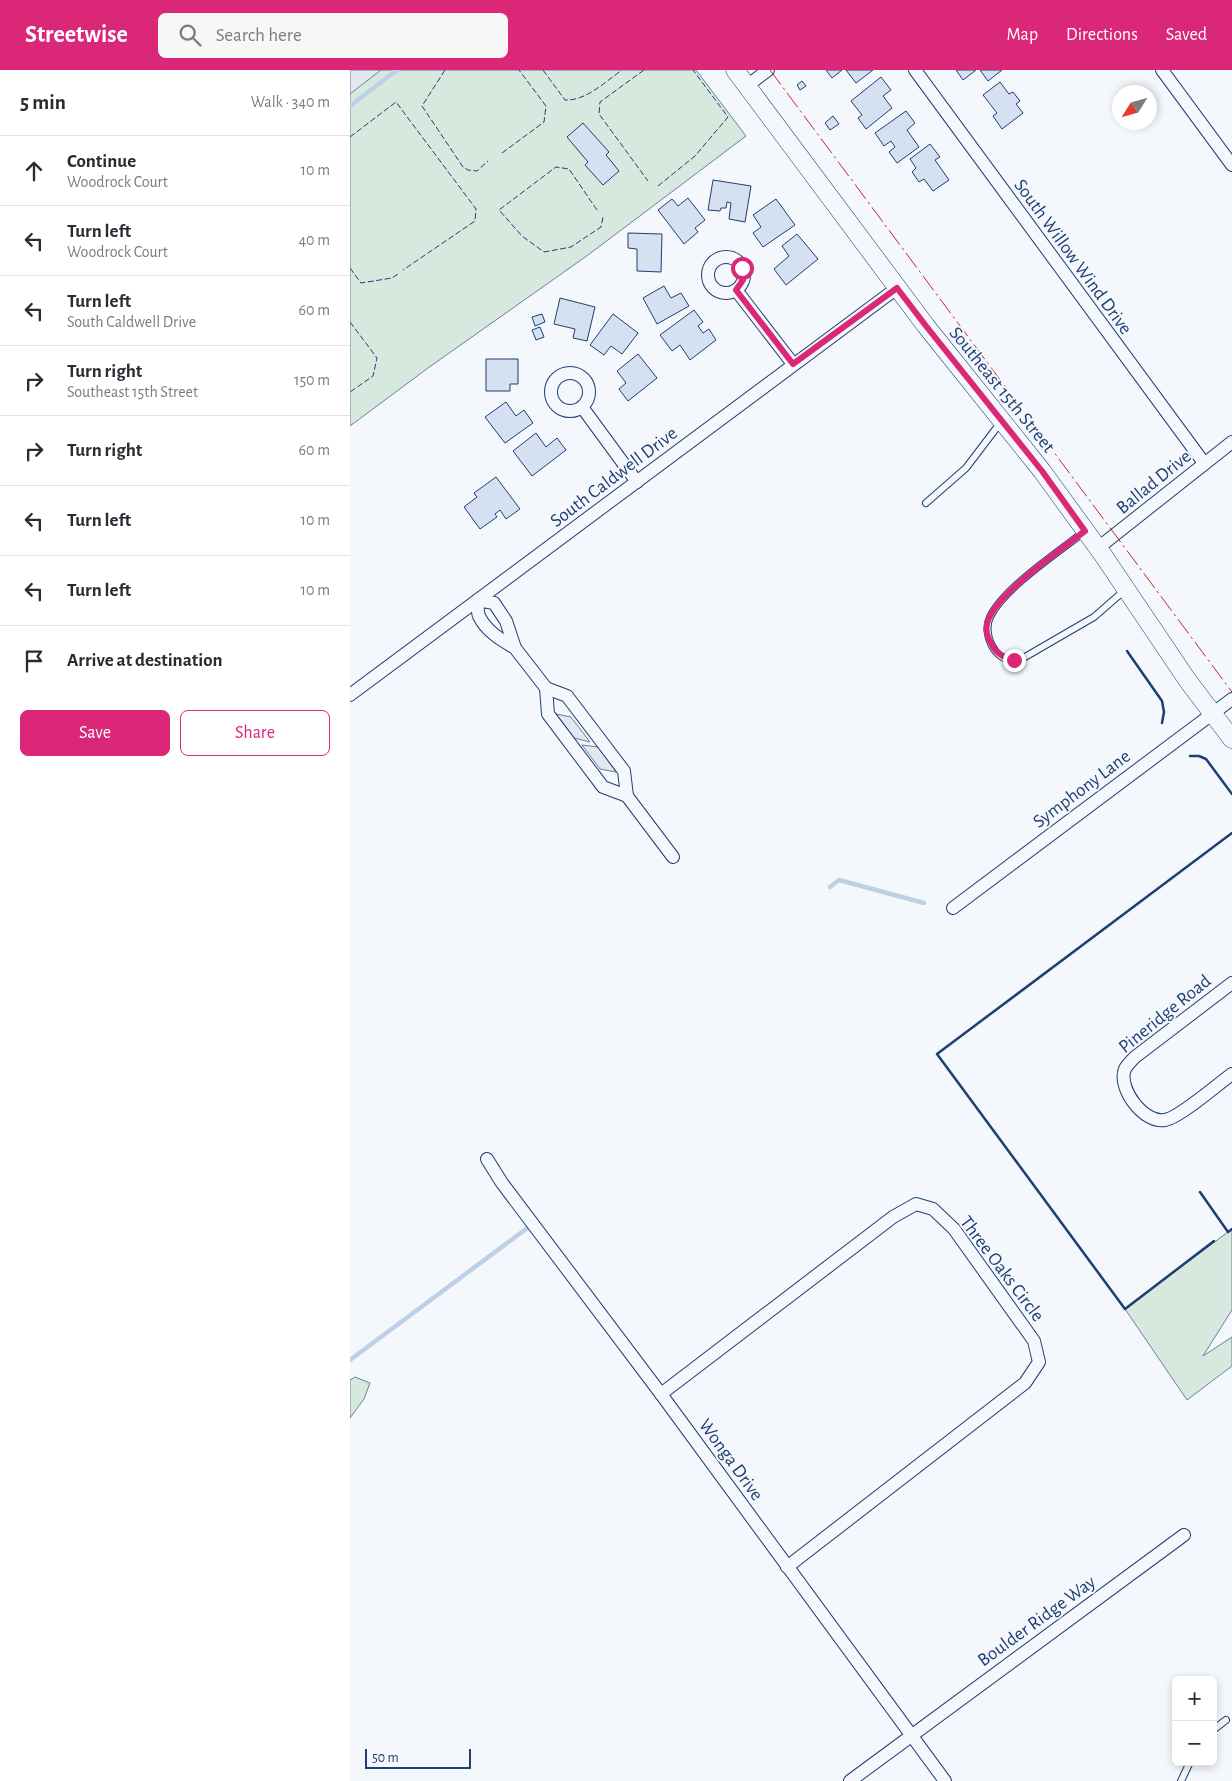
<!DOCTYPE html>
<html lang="en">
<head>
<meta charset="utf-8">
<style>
	:root { --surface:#fff; --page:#f7f7f7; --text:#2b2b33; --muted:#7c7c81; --line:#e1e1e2; --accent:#db2777 }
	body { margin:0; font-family:"Alegreya Sans",sans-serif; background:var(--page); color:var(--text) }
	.controls { position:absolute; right:15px; bottom:15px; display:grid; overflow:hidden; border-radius:8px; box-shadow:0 2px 8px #0003 }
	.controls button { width:45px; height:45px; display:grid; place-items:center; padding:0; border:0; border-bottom:1px solid var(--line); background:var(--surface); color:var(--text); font:25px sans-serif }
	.compass { position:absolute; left:762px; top:15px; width:45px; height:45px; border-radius:50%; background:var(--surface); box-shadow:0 2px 8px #0003; rotate:233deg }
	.scale { position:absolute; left:15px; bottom:12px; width:106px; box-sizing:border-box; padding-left:5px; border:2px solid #1d3f73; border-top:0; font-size:14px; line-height:18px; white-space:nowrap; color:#1d3f73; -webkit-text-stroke:4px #f4f7fb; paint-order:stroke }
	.stop { position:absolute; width:15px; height:15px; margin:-11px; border:4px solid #db2777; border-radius:50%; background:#fff }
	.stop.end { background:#db2777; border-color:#fff; box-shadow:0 1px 5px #0008 }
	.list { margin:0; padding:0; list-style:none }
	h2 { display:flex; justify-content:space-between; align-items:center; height:65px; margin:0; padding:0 20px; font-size:21px }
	h2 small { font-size:16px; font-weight:400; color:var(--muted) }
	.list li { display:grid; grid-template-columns:32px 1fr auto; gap:15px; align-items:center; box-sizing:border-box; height:70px; padding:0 20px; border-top:1px solid var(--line) }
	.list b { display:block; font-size:19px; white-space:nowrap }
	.list p { margin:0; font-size:16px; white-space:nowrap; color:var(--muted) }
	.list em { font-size:16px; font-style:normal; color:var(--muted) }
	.actions { display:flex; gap:10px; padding:15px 20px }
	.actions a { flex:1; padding:11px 0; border:1px solid var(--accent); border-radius:8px; text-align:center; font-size:18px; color:var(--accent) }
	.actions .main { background:var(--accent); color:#fff }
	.icon { flex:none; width:28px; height:28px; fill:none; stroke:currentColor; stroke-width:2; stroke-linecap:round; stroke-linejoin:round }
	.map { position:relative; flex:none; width:882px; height:1711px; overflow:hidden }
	header { display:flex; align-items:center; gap:30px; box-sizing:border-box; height:70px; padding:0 25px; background:var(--accent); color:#fff }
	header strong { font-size:24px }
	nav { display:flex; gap:28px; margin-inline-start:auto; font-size:18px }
	.search { width:350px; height:45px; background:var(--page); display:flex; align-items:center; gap:12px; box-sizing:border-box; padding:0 18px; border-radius:8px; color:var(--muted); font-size:19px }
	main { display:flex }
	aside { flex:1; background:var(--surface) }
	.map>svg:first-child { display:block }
	.green { fill:#d7e8df; stroke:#687fa3 }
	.parking { fill:#e3e8f0; stroke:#687fa3 }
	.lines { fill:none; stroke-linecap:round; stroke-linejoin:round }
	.stream { stroke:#bed0e5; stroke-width:4.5 }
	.building { fill:#d5e0f0; stroke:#1d3f73 }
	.service-casing { stroke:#1d3f73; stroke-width:8 }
	.minor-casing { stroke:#1d3f73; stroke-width:14 }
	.secondary-casing { stroke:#1d3f73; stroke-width:19 }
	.service { stroke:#f4f7fb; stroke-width:6 }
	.minor { stroke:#f4f7fb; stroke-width:12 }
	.secondary { stroke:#f4f7fb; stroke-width:18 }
	.fence { stroke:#1d3f73; stroke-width:1; stroke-dasharray:6 2.5; stroke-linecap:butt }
	.wall { stroke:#1d3f73; stroke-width:2.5 }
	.power { stroke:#c62828; stroke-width:1; stroke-dasharray:18 4 2.5 4; stroke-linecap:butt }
	.route { stroke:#db2777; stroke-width:6 }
	.labels { text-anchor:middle; stroke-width:4; stroke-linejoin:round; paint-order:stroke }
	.street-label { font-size:19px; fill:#1d3f73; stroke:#f4f7fb }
</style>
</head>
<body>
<header>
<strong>Streetwise</strong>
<div class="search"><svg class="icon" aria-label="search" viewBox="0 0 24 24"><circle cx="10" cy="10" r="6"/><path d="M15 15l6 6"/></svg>Search here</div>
<nav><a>Map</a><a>Directions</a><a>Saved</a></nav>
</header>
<main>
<aside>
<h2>5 min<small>Walk · 340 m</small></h2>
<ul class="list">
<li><svg class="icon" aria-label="ahead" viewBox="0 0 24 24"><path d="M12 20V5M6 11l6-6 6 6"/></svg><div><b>Continue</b><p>Woodrock Court</p></div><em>10 m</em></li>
<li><svg class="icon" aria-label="left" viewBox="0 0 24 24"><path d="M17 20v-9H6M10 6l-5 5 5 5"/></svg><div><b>Turn left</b><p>Woodrock Court</p></div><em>40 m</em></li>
<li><svg class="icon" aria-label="left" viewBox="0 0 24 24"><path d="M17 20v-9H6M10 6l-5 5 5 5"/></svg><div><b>Turn left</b><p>South Caldwell Drive</p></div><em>60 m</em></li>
<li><svg class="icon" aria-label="right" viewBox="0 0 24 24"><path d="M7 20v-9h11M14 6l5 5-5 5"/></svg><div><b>Turn right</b><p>Southeast 15th Street</p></div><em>150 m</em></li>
<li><svg class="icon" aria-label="right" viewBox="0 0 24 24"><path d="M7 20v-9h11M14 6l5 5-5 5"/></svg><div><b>Turn right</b></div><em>60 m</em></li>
<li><svg class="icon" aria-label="left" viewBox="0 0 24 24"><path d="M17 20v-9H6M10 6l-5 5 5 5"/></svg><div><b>Turn left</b></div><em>10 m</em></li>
<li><svg class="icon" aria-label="left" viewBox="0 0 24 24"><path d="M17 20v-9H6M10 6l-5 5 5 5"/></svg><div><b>Turn left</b></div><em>10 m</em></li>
<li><svg class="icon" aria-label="arrive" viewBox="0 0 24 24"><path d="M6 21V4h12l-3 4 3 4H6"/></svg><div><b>Arrive at destination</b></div></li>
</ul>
<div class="actions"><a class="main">Save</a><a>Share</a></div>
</aside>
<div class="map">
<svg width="882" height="1711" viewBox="0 0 882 1711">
	<rect width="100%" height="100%" fill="#f4f7fb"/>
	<g class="green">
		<polygon points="0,0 346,0 396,66 238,185 78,298 0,356"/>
		<polygon points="882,1159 882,1240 853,1286 882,1267 882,1296 837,1330 775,1239"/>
		<polygon points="5,1307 20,1313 14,1329 0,1348 0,1310"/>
	</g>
	<g class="parking">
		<polygon points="0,0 31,0 0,24"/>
		<polygon points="206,644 221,647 240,672 224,668"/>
		<polygon points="232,675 248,677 266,702 250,699"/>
	</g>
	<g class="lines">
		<g class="stream">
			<polyline points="0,36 47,0"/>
			<polyline points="480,817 489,810 574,833"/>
			<polyline points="0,1290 176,1159"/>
		</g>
	</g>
	<g class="building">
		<polygon points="476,0 492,0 482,8"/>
		<polygon points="496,0 523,0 506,13"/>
		<polygon points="606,0 626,0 613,10"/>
		<polygon points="630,0 652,0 638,11"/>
		<polygon points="531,7 541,20 533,26 542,38 516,59 508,48 512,45 501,31"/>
		<polygon points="452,11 456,16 450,20 447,15"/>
		<polygon points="650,12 659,24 663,22 670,31 666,34 673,43 652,59 643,46 647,43 633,25"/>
		<polygon points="556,41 565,53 557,60 569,77 547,93 539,82 545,77 541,71 534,76 525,63"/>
		<polygon points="483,46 489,54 480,60 475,53"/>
		<polygon points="233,53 259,82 256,85 269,101 253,115 235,95 238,92 217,67"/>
		<polygon points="580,74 590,87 585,90 599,110 583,121 574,109 569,112 562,102 566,98 560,89"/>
		<polygon points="363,110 401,116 395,152 379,149 381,133 377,132 376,138 371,138 370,141 358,140"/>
		<polygon points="338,128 355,150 345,158 348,162 334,174 308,140 322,129 328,136"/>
		<polygon points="426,129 445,155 413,177 403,163 411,157 403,145"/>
		<polygon points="278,163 312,164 311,202 287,201 287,179 278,178"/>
		<polygon points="447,164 468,189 436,215 424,199 439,186 432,176"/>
		<polygon points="314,216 321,228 331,223 339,236 307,254 293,228"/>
		<polygon points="210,228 245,237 237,271 223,268 225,259 204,254"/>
		<polygon points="344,240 353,252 348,256 353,263 359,259 366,270 340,290 330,275 322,281 310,265"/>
		<polygon points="192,244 195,252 185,256 182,247"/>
		<polygon points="263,244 288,263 272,284 261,276 254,285 240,275"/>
		<polygon points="190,257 194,267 186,270 182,260"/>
		<polygon points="288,284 307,308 278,331 269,319 276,313 267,301"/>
		<polygon points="136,289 168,289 168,314 160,314 160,321 136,321"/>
		<polygon points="156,332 166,346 174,340 183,353 155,373 135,347"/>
		<polygon points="186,363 196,377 207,368 216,380 182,406 163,381"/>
		<polygon points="146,407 170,439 156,449 150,440 145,444 147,447 130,459 114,437 127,427 124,423"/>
	</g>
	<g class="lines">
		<g class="service-casing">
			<g id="service">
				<polyline points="576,433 616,398 651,352"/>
				<path d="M734,462C708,482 653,519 640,547C632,563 644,591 664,590C668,590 672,588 675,587L744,547L775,520"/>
				<polyline points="863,1660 876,1650"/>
				<polyline points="831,1711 840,1692"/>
			</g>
		</g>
		<g class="minor-casing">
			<g id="minor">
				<polyline points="565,0 854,393"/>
				<polyline points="812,0 882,95"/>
				<polyline points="397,16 418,0"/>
				<circle cx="376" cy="205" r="18"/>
				<polyline points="386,220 443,294"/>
				<circle cx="220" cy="322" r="19"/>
				<polyline points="232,337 287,412"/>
				<polyline points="748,478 882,372"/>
				<path d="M165,578C151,570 136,561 129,546C127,542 128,535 128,530L144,533L156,551L165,578L196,618L217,626L274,701L277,726L323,787"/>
				<polyline points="196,618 198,644 253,717 277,726"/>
				<polyline points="0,625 547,218"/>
				<polyline points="603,838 882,629"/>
				<path d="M882,913L785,987C782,990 777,995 775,999C767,1018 794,1054 815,1050C829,1048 868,1014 882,1004"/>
				<polyline points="137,1089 152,1113 311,1324 595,1711"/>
				<polyline points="311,1324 543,1147 566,1134 583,1139 604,1159 684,1271 689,1292 675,1313 437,1497"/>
				<polyline points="500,1711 834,1465"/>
			</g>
		</g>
		<g class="secondary-casing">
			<polyline id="secondary" points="385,0 576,256 692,401 753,485 838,611 882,669"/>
		</g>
		<use href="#service" class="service"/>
		<use href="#minor" class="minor"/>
		<use href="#secondary" class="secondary"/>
		<g class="fence">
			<polyline points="95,0 72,36 113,97 118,100 127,101 138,91"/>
			<path d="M193,0L215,30C236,31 255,12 272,0"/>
			<polyline points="294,0 250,32 249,44 298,111"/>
			<polyline points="0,67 46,32 126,139 125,151 53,200"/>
			<polyline points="152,83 194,52 196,36 169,0"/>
			<polyline points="308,116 345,86 378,47 343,0"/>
			<polyline points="247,140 219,99 206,97 149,140 172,166 194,182 221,177 251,157 253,147"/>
			<polyline points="0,198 11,213 42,208 48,204"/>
			<polyline points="0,252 27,288 23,306 0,322"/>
		</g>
		<g class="wall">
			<polyline points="777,581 812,631 814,642 812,653"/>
			<polyline points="840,686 849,686 856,689 882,724"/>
			<polyline points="850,1122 878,1162 882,1159"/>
			<polyline points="864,1171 775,1239 587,984 882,763"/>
		</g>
		<polyline class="power" points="420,0 882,622"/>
	</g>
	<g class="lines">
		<path class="route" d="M392,198L393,210L386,220L443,294L547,218L576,256L692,401L735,461C709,481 652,520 639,548C635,556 636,565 641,573C645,583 654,588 664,590"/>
	</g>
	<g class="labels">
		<g class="street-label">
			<text transform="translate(724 186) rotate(54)" y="7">South Willow Wind Drive</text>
			<text transform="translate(653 319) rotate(51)" y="7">Southeast 15th Street</text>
			<text transform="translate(263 406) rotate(-37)" y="7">South Caldwell Drive</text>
			<text transform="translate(803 411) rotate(-39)" y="7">Ballad Drive</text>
			<text transform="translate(731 718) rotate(-37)" y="7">Symphony Lane</text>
			<text transform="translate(814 943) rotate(-39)" y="7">Pineridge Road</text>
			<text transform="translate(653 1198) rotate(53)" y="7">Three Oaks Circle</text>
			<text transform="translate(382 1389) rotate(54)" y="7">Wonga Drive</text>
			<text transform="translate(686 1550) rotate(-36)" y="7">Boulder Ridge Way</text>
		</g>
	</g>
</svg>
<div class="controls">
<button>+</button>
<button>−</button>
</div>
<svg class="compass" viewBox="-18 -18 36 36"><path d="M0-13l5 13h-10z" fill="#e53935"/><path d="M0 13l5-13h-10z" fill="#7c7c81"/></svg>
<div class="scale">50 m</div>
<div class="stop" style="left:392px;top:198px"></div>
<div class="stop end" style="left:664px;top:590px"></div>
</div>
</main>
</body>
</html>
